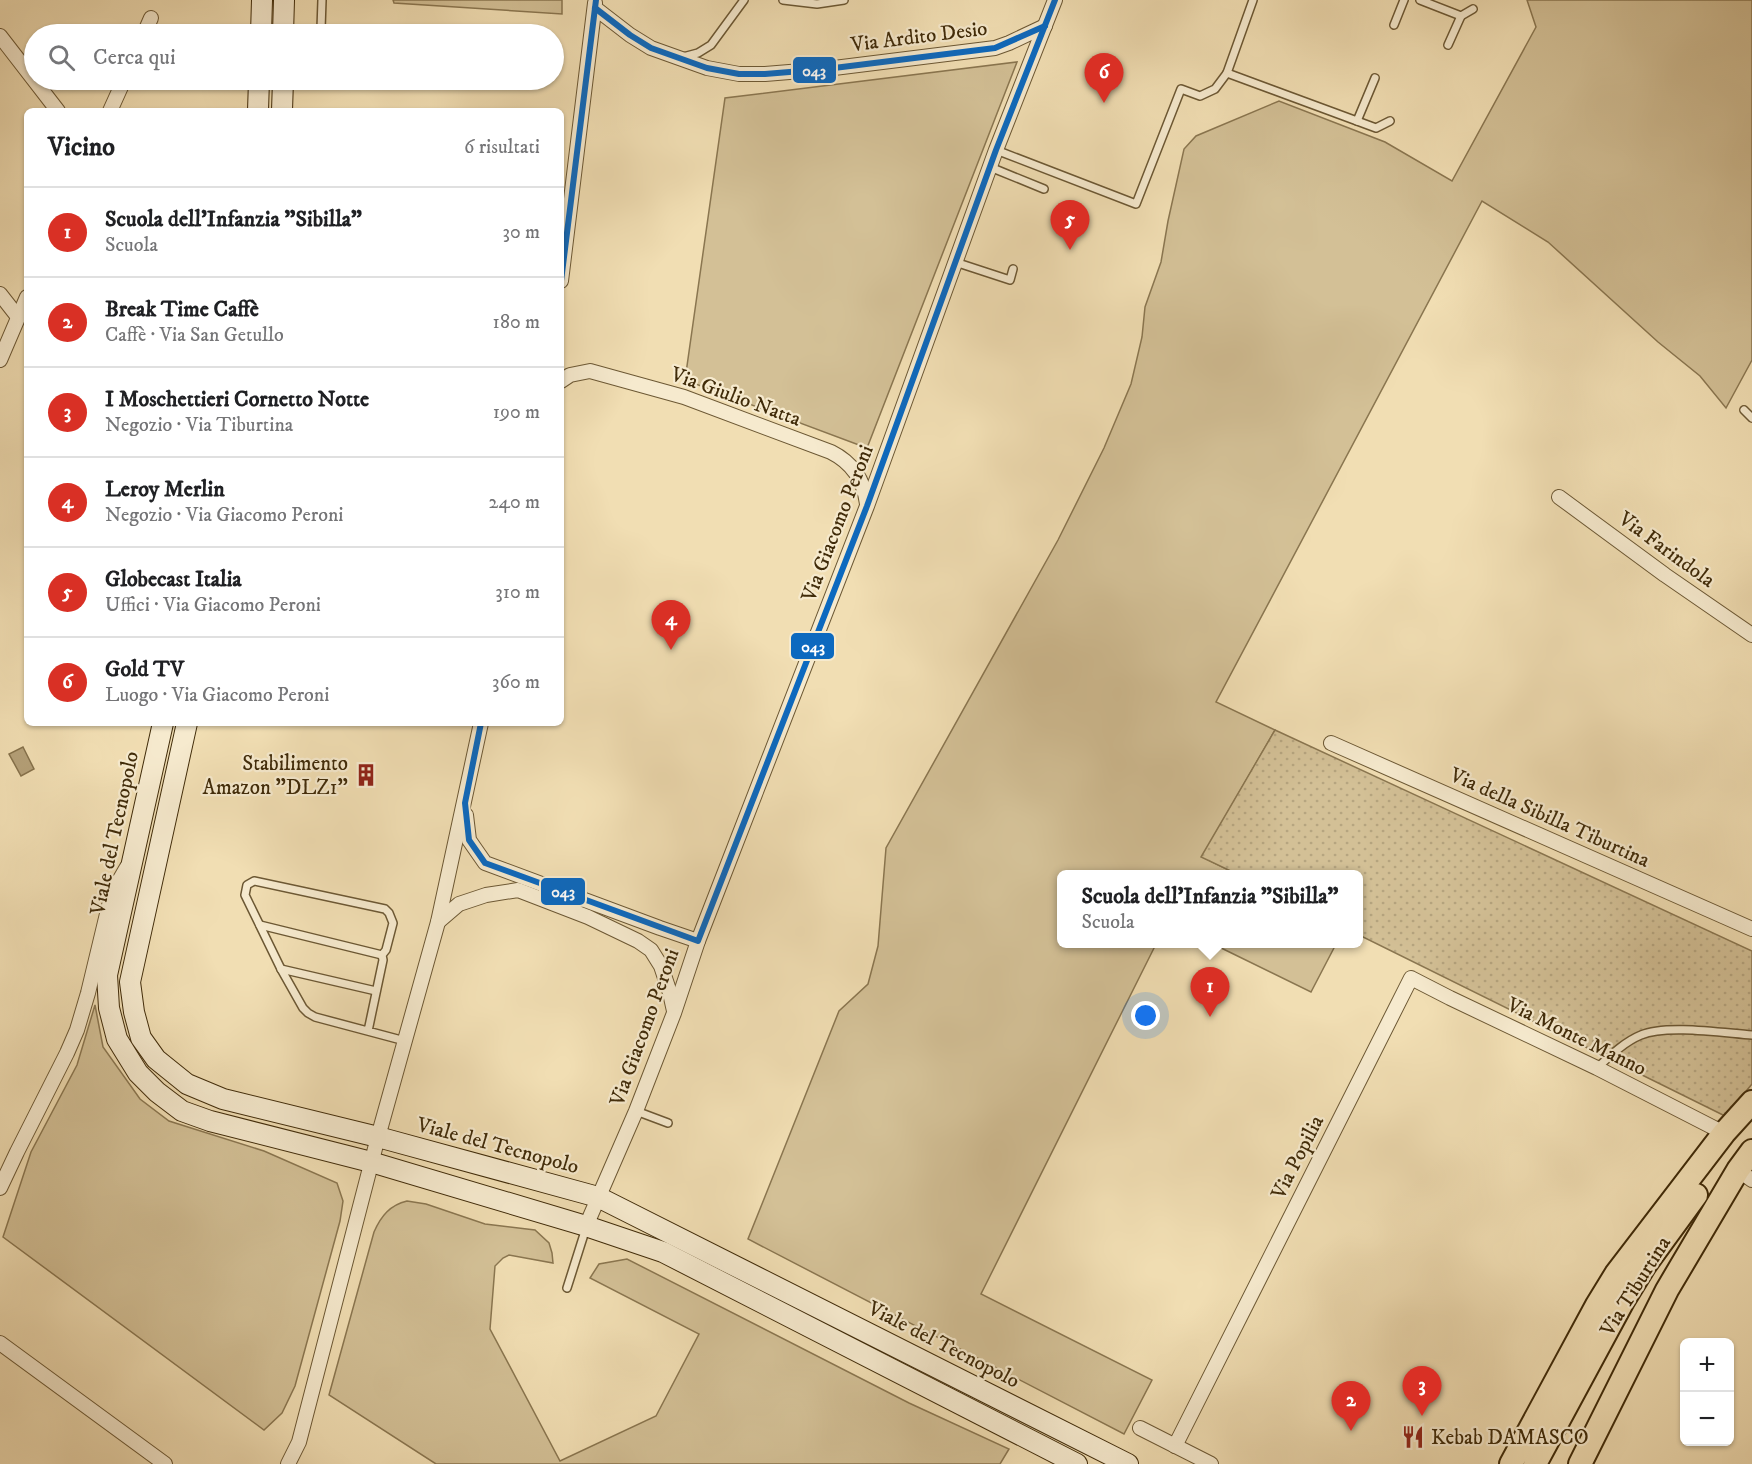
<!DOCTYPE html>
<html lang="it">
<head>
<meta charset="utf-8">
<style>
	:root { --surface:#fff; --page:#f2f2f2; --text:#202124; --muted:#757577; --line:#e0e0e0; --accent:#d93025 }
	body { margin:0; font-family:"IM FELL DW Pica",serif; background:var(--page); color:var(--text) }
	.controls { position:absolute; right:18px; bottom:18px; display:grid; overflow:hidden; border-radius:9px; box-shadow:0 2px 4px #0004 }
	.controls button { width:54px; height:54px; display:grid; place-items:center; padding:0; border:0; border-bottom:2px solid var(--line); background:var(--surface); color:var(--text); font:30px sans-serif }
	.you { position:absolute; left:1146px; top:1016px; width:21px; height:21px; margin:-15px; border:4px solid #fff; border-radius:50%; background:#1a73e8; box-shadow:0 0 0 9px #1a73e833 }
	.badge { display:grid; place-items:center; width:39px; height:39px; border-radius:50%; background:var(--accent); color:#fff; font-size:20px; font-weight:700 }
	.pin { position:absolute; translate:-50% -50px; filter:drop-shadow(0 2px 3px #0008) }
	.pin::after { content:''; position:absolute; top:32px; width:21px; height:18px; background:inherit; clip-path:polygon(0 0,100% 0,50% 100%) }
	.popup { position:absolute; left:1057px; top:870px; width:306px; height:78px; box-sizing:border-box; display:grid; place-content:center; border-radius:9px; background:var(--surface); filter:drop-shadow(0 2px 4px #0005); font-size:20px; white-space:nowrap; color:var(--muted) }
	.popup b { font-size:22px; color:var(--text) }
	.popup::after { content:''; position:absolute; left:50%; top:100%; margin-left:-12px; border:12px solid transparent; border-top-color:var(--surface) }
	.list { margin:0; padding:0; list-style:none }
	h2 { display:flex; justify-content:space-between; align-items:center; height:78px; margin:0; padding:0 24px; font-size:26px }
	h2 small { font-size:20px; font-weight:400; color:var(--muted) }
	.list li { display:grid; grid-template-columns:39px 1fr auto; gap:18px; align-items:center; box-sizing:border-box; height:90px; padding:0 24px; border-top:2px solid var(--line) }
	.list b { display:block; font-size:22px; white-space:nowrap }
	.list p { margin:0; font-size:20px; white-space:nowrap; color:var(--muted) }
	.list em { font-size:20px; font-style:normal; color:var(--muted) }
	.icon { flex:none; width:33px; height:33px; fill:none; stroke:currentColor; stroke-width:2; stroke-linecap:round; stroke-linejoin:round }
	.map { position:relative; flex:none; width:1752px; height:1464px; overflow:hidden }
	.search { position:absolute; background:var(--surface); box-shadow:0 2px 4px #0004; left:24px; top:24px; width:540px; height:66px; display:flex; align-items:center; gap:15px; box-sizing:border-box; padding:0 21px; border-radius:33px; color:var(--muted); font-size:22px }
	.panel { position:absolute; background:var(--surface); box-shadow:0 2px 4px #0004; left:24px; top:108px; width:540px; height:618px; border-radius:9px }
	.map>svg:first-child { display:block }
	.grass { fill:#d3c096; stroke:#8a7650; stroke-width:1.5 }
	.park { fill:url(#park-dots); stroke:#8a7650; stroke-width:1.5 }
	.water { fill:#b5a179; stroke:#86724c; stroke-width:1.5 }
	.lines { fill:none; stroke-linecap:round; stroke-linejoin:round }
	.lane-casing { stroke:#6c5834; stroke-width:10 }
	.street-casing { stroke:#6c5834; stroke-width:16 }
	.secondary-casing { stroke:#402b09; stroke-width:22 }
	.primary-casing { stroke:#402b09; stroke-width:26 }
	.lane { stroke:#f6eace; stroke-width:7 }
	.street { stroke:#f6eace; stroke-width:14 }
	.secondary { stroke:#f6eace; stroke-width:20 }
	.primary { stroke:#f1deb3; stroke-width:22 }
	.bus-1-casing { stroke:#f6eace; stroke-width:10 }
	.bus-1 { stroke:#0c69bf; stroke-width:6 }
	.labels { text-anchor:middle; stroke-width:4.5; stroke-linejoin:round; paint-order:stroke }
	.street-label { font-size:21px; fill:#402b09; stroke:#f6eace }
	.poi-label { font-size:21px; fill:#402b09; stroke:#f6eace; text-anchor:end }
	.line-badge { stroke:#f6eace; stroke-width:2 }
	.badge-label { font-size:16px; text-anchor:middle; font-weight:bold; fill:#fff }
</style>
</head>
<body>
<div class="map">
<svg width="1752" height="1464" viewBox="0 0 1752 1464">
	<defs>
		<pattern id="park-dots" width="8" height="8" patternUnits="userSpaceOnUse" patternTransform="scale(1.5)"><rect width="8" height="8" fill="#d3c096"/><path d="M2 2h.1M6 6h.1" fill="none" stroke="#b6a580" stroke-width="1.8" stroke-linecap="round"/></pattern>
	</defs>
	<rect width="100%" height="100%" fill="#f1deb3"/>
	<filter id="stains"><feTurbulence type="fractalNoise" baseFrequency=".00333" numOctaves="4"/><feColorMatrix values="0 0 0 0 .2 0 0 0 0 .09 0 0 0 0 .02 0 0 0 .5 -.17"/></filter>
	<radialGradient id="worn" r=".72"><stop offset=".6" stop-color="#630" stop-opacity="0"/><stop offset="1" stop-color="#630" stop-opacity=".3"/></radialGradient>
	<g class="grass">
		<polygon points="393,0 562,0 562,14 394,3"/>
		<polygon points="1527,0 1752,0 1752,360 1726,408 1700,376 1658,342 1548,242 1482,201 1216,702 1275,730 1202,857 1237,874 1062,874 1062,944 1156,944 981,1294 1152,1380 1124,1434 748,1239 839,1011 868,984 878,946 886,848 1058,540 1104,448 1131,384 1142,337 1145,307 1161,262 1168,221 1184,149 1196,136 1279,101 1385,142 1452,181 1536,27"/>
		<polygon points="1017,62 867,448 685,380 725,98"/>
		<polygon points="1213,944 1336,944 1311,992"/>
		<polygon points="95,1005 103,1047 140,1099 169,1121 264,1151 337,1183 343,1201 340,1221 295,1386 282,1413 264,1430 3,1237 31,1152 77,1065"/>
		<path d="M407,1201L426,1204L485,1224L535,1230L549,1243L552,1253L553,1263L509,1255L503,1258L495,1266L490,1329L560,1461L656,1416L699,1334L590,1278L599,1264L627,1259L909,1403L1009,1449L1000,1464H436L329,1395L374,1232C381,1216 390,1205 407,1201Z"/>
	</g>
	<polygon class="park" points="1275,730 1752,951 1752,1084 1725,1116 1359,935 1358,874 1237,874 1201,857"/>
	<polygon class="water" points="23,747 34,769 21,776 9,754"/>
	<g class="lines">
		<g class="lane-casing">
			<g id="lane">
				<polyline points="783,0 817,4 844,0"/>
				<polyline points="1253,0 1227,73 1376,128 1390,121"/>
				<polyline points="1420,0 1461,16 1473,9"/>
				<polyline points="1394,25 1404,0"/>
				<polyline points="315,34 321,29 322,0"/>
				<polyline points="1448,45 1461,16"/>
				<polyline points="683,57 698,53 711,45 744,0"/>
				<polyline points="1357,121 1375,78"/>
				<polyline points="996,150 1136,204 1181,89 1200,96 1215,89 1227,73"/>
				<polyline points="990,167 1044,189"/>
				<polyline points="955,262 1010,280 1013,269"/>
				<polyline points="1744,410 1752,418"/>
				<polyline points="260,925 382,955"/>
				<polyline points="281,969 376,991"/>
				<polyline points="368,1031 383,960 382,955 386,950 393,923 389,913 385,909 254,881 247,885 245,895 281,969 303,1008 308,1013 315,1017 405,1041"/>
				<path d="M1597,1068C1610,1056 1624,1042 1641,1035C1666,1024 1724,1033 1752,1035"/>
				<polyline points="636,1111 668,1123"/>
				<polyline points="567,1288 586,1228"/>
			</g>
		</g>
		<g class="street-casing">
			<g id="street">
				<polyline points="595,8 630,35 651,48 707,68 739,74 765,74 826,69 995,48 1009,43 1045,26"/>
				<polyline points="144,34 151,18"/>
				<polyline points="0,36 58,111"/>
				<polyline points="110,111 124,80"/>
				<polyline points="561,281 595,3"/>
				<polyline points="0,294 18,317"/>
				<polyline points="0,360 27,297"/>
				<path d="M561,381L570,375L590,371L684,397L831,452C853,463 864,480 867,504"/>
				<polyline points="1559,497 1665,575 1752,635"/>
				<polyline points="1331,743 1752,929"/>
				<polyline points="466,815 469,840 485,863 660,928 698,941"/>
				<polyline points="438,922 459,904 486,895 518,890 588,917 638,941 651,950 661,966 670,993 674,1011"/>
				<polyline points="1738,1170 1752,1180"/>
				<polyline points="0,1188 17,1152 67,1053 77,1030 88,993 112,893 127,867"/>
				<polyline points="586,1226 636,1111 674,1013 698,941 867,506 996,150 1055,0"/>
				<polyline points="0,1343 165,1464"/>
				<polyline points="1140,1428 1211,1464"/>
				<polyline points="1175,1446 1411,978 1450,998 1597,1068 1724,1133"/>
				<polyline points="288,1464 299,1442 378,1137 438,922 481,723"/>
			</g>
		</g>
		<g class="secondary-casing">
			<g id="secondary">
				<polyline points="261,34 262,0"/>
				<polyline points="283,34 284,0"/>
				<polyline points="258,111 259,80"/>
				<polyline points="282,111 283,80"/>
				<polyline points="163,723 107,975 109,1008 117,1039 138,1073 157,1092 182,1111 210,1121 371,1162 586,1226 663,1252 1077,1464"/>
				<polyline points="187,723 130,982 134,1012 141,1038 156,1059 187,1084 223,1099 378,1137 598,1197 1128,1464"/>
			</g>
		</g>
		<g class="primary-casing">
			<g id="primary">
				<polyline points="1511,1464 1597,1305 1616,1274 1724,1133 1752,1102"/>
				<polyline points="1535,1464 1623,1301 1645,1265 1696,1195"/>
				<polyline points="1580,1464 1667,1290 1738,1170 1752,1151"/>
			</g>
		</g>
		<use href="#lane" class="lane"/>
		<use href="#street" class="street"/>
		<use href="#secondary" class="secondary"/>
		<use href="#primary" class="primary"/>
		<g class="bus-1-casing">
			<g id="bus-1">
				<polyline points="595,8 630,35 651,48 707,68 739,74 765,74 826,69 995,48 1045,26"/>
				<polyline points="561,281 596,0"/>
				<polyline points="481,723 465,803 469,840 485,863 698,941 867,506 996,150 1055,0"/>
			</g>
		</g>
		<use href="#bus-1" class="bus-1"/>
	</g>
	<defs>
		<g id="building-bare" transform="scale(1.8)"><path d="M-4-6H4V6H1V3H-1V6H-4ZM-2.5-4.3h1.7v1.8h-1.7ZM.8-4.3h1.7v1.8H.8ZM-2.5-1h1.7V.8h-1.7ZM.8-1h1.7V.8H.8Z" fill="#8f2418" stroke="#f6eace" stroke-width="2.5" paint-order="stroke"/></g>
		<g id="restaurant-bare" transform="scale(1.8)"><path d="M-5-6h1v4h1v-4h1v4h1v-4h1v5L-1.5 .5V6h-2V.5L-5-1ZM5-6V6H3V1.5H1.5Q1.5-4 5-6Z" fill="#8f2418" stroke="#f6eace" stroke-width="2.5" paint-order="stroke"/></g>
	</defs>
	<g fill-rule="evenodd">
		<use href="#building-bare" x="366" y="775"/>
		<use href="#restaurant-bare" x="1413" y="1437"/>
	</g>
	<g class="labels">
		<g class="street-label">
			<text transform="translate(919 36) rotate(-7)" y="7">Via Ardito Desio</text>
			<text transform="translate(736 396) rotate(20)" y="7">Via Giulio Natta</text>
			<text transform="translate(837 523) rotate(-69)" y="7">Via Giacomo Peroni</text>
			<text transform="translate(1667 549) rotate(36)" y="7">Via Farindola</text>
			<text transform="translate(1550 817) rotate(24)" y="7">Via della Sibilla Tiburtina</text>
			<text transform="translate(114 833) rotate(-78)" y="7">Viale del Tecnopolo</text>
			<text transform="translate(644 1027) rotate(-70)" y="7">Via Giacomo Peroni</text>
			<text transform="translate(1577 1036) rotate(26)" y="7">Via Monte Manno</text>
			<text transform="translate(498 1145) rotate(15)" y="7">Viale del Tecnopolo</text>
			<text transform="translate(1297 1157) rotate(-63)" y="7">Via Popilia</text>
			<text transform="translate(1635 1286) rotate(-58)" y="7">Via Tiburtina</text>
			<text transform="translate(944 1344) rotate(27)" y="7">Viale del Tecnopolo</text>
		</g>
		<g class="poi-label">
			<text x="348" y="770">Stabilimento<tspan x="348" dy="24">Amazon "DLZ1"</tspan></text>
			<text x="1431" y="1444" text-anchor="start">Kebab DAMASCO</text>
		</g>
	</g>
	<g class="line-badge">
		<rect x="792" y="56" width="45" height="28" rx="6" fill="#0c69bf"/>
		<rect x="790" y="632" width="45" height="28" rx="6" fill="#0c69bf"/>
		<rect x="540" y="877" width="46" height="29" rx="6" fill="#0c69bf"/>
	</g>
	<g class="badge-label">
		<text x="814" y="76">043</text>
		<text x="813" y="652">043</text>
		<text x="563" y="897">043</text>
	</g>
	<rect width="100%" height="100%" filter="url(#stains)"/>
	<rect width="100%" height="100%" fill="url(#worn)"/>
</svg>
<div class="controls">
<button>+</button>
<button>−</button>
</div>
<div class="you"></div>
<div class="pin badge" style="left:1210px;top:1017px">1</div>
<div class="popup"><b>Scuola dell'Infanzia &quot;Sibilla&quot;</b>Scuola</div>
<div class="pin badge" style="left:1351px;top:1431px">2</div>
<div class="pin badge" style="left:1422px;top:1416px">3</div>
<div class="pin badge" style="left:671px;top:650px">4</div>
<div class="pin badge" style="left:1070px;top:250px">5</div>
<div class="pin badge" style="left:1104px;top:103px">6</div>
<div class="search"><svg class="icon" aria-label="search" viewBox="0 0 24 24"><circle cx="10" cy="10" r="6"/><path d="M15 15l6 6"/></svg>Cerca qui</div>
<section class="panel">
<h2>Vicino<small>6 risultati</small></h2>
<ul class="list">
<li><span class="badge">1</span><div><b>Scuola dell'Infanzia &quot;Sibilla&quot;</b><p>Scuola</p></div><em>30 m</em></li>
<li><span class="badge">2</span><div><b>Break Time Caffè</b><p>Caffè · Via San Getullo</p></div><em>180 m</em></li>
<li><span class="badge">3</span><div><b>I Moschettieri Cornetto Notte</b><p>Negozio · Via Tiburtina</p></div><em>190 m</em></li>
<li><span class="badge">4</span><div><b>Leroy Merlin</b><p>Negozio · Via Giacomo Peroni</p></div><em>240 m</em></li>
<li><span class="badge">5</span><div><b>Globecast Italia</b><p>Uffici · Via Giacomo Peroni</p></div><em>310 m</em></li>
<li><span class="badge">6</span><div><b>Gold TV</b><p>Luogo · Via Giacomo Peroni</p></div><em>360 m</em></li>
</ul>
</section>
</div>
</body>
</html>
